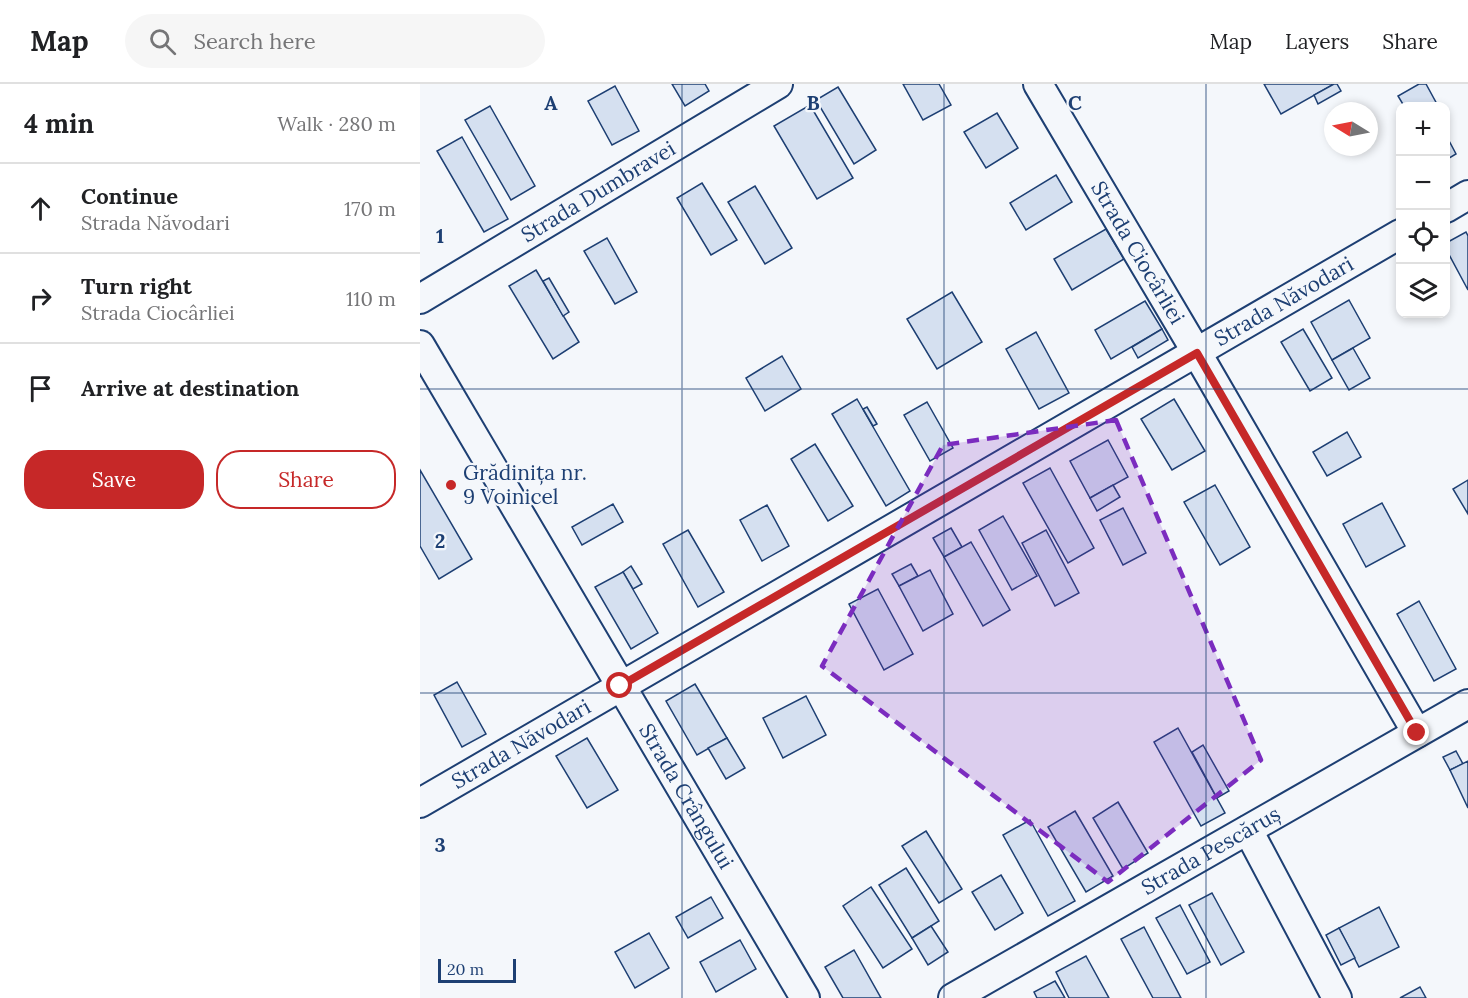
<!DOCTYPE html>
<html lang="en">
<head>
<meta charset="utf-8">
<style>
	:root { --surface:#fff; --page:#f6f6f6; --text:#202124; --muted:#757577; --line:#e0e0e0; --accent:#c62828 }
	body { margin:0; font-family:Lora,serif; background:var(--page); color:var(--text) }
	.controls { position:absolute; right:18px; top:18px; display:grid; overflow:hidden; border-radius:12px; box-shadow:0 3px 9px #0003 }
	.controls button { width:54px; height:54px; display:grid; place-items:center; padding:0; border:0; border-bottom:2px solid var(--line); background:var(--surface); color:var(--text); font:30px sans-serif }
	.compass { position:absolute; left:904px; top:18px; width:54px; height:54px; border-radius:50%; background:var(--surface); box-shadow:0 3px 9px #0003; rotate:280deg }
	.scale { position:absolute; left:18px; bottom:15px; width:78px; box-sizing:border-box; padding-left:6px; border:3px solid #1d3f73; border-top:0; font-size:16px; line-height:21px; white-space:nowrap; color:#1d3f73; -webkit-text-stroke:4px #f4f7fb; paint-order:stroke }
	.stop { position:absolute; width:18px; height:18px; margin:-14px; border:4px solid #c62828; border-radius:50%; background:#fff }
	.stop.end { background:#c62828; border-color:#fff; box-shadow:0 2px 6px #0008 }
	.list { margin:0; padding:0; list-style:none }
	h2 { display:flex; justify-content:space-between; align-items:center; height:78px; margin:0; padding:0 24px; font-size:26px }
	h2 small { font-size:20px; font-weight:400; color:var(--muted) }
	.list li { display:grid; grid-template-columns:39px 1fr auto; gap:18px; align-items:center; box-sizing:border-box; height:90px; padding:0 24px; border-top:2px solid var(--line) }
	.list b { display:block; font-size:22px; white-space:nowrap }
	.list p { margin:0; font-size:20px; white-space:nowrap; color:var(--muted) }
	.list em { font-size:20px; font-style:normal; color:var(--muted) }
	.actions { display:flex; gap:12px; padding:18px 24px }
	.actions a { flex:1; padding:14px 0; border:2px solid var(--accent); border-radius:24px; text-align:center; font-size:21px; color:var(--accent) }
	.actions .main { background:var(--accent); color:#fff }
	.icon { flex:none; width:33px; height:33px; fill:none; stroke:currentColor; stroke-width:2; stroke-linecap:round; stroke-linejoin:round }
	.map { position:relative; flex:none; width:1048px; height:914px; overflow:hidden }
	header { display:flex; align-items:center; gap:36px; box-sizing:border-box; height:84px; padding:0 30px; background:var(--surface); border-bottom:2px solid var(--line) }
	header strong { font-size:28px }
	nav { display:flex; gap:33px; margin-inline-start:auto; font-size:21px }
	.search { width:420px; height:54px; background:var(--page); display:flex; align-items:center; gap:15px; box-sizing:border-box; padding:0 21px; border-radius:33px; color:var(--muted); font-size:22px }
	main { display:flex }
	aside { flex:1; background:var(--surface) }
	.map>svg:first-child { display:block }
	.building { fill:#d5e0f0; stroke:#1d3f73; stroke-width:1.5 }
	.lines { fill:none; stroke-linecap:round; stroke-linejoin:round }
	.minor-casing { stroke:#1d3f73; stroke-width:32 }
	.minor { stroke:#f4f7fb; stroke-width:28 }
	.route { stroke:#c62828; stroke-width:8 }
	.marked { fill:#7b2cbf; fill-opacity:0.2; stroke:#7b2cbf; stroke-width:4.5; stroke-dasharray:12 8; stroke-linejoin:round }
	.grid { fill:none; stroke:#1d3f73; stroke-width:1.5; stroke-opacity:0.55 }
	.poi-dot { fill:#c62828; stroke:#f4f7fb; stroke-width:2 }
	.labels { text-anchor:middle; stroke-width:4.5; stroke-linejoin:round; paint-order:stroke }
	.street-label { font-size:21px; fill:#1d3f73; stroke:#f4f7fb }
	.poi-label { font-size:21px; fill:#1d3f73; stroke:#f4f7fb; text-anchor:start }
	.grid-label { font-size:20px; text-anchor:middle; font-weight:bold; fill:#1d3f73; stroke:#f4f7fb; stroke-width:4.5; stroke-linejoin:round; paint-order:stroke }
</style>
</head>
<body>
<header>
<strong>Map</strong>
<div class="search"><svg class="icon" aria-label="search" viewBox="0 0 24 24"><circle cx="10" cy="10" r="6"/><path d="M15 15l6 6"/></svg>Search here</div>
<nav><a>Map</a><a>Layers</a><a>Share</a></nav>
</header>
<main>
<aside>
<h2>4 min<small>Walk · 280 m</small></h2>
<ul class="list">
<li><svg class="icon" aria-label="ahead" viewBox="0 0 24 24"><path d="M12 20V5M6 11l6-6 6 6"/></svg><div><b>Continue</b><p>Strada Năvodari</p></div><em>170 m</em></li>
<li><svg class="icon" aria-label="right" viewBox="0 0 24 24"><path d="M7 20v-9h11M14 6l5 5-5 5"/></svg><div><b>Turn right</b><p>Strada Ciocârliei</p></div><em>110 m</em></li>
<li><svg class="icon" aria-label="arrive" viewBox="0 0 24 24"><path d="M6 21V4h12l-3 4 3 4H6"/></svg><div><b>Arrive at destination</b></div></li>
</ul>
<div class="actions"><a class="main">Save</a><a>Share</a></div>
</aside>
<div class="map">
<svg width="1048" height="914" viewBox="0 0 1048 914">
	<rect width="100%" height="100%" fill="#f4f7fb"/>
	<g class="building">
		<polygon points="252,0 285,0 289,7 265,22"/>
		<polygon points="483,0 519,0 531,21 503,36"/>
		<polygon points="844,0 914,0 861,30"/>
		<polygon points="914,0 917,0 921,7 898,20 894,11"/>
		<polygon points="999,0 1006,0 1018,22 984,22 978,12"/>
		<polygon points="195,2 219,47 192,61 168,17"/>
		<polygon points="418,3 456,66 434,80 396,16"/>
		<polygon points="390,21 433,94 397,115 354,42"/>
		<polygon points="70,22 115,102 91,116 45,36"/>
		<polygon points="577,29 598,64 566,84 544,48"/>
		<polygon points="1026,51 1036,70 1026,76"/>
		<polygon points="42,53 88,135 64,148 17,67"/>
		<polygon points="636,91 652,118 606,146 590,119"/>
		<polygon points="282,99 317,156 291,171 257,114"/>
		<polygon points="335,102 372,164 345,180 308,118"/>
		<polygon points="686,145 704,175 652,206 634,175"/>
		<polygon points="1046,148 1048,152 1048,206 1026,165 1026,159"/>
		<polygon points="187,154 217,208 195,220 164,167"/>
		<polygon points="116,186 159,258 133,275 89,202"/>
		<polygon points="129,194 149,228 143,232 123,197"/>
		<polygon points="532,208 562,258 517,285 487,235"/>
		<polygon points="929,216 950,254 912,276 891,238"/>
		<polygon points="725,217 742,245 691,275 675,246"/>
		<polygon points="742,245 748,256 718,274 712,263"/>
		<polygon points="883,245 912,294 890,307 861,258"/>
		<polygon points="616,248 649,309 619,325 586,265"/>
		<polygon points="933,264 950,294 929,306 912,276"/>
		<polygon points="362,272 381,305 345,327 326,294"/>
		<polygon points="437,315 490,407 466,422 412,330"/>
		<polygon points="754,315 785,367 752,386 721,335"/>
		<polygon points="507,318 533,364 510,377 484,331"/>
		<polygon points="447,323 457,340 453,342 443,325"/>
		<polygon points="927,348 941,373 907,392 893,368"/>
		<polygon points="688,356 708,393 670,414 650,377"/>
		<polygon points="395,360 433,422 408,437 371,375"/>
		<polygon points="630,384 674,464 648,479 603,399"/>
		<polygon points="0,386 52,475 19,495 0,462"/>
		<polygon points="1048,396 1048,430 1033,405"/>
		<polygon points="693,401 700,413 677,427 670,414"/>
		<polygon points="795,401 830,463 800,481 764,418"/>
		<polygon points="962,419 985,462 946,483 923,440"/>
		<polygon points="193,420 203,438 162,461 152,443"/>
		<polygon points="347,421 369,462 342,477 320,436"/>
		<polygon points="703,424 726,469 703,481 680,436"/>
		<polygon points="583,432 617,492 592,506 559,446"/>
		<polygon points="531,444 542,463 524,473 513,454"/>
		<polygon points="268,446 304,508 278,523 243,460"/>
		<polygon points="626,446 659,509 635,522 602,459"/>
		<polygon points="551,458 590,526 563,542 524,473"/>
		<polygon points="491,480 498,492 479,502 472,490"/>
		<polygon points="211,482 222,500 213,505 203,488"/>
		<polygon points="510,486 533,530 503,547 479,502"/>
		<polygon points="203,488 238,549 211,565 175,503"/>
		<polygon points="458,505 493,570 464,586 429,520"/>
		<polygon points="999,517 1036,585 1014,597 977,530"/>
		<polygon points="37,598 66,650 42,663 14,611"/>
		<polygon points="275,600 307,654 277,671 246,617"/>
		<polygon points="386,612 406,651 363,674 343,634"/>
		<polygon points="758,644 805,729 781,742 734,658"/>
		<polygon points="167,654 198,706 167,724 136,672"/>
		<polygon points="307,654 325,684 306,695 288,664"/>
		<polygon points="783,661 809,707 797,714 772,668"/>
		<polygon points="1036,667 1043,680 1030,686 1023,673"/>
		<polygon points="1048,677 1048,724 1030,686"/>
		<polygon points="698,718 728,769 703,785 673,734"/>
		<polygon points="655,727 693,792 666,808 628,743"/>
		<polygon points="610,736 655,817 628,832 583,751"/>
		<polygon points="506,747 542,805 519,819 482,762"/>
		<polygon points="486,784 519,837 492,854 459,801"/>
		<polygon points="581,791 603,829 575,846 552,808"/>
		<polygon points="451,803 492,865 463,884 423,822"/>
		<polygon points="792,809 824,868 801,881 769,821"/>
		<polygon points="291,813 303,834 268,854 256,833"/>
		<polygon points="760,821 790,878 767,890 736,834"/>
		<polygon points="959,823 979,863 939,883 919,844"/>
		<polygon points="511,842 528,868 508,881 492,854"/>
		<polygon points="724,843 761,914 733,914 701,855"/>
		<polygon points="919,844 935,874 921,881 906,851"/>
		<polygon points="229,849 249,884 215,904 195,868"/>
		<polygon points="320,856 336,885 296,908 280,878"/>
		<polygon points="434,866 461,914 423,914 405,883"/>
		<polygon points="666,872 689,914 649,914 636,888"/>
		<polygon points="635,897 645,914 617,914 614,908"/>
		<polygon points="1000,903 1006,914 980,914"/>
	</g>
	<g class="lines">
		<g class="minor-casing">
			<g id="minor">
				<path id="s1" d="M618,0L777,269L997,649"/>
				<polyline points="1026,124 1048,111"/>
				<path id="s2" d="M0,215L358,0"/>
				<path id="s3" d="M0,261L385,914"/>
				<path id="s4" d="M0,719L980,150"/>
				<polyline points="828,746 917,914"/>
				<path id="s5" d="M533,914L1048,620"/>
			</g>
		</g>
		<use href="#minor" class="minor"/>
	</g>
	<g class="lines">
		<polyline class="route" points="200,602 777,269 997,649"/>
	</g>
	<path class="marked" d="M696,336L841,676L688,798L402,582L523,361Z"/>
	<path class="grid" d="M262,0V914M524,0V914M786,0V914M0,305H1048M0,609H1048"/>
	<circle class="poi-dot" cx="31" cy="401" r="6"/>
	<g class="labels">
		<g class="street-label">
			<text dy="7" stroke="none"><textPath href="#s2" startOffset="208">Strada Dumbravei</textPath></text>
			<text dy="7" stroke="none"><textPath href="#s1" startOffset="196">Strada Ciocârliei</textPath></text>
			<text dy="7" stroke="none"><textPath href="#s4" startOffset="999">Strada Năvodari</textPath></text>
			<text dy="7" stroke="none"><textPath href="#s4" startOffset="117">Strada Năvodari</textPath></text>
			<text dy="7" stroke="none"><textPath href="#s3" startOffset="524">Strada Crângului</textPath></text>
			<text dy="7" stroke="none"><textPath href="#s5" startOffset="297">Strada Pescăruș</textPath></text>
		</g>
		<g class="poi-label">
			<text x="43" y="396">Grădinița nr.<tspan x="43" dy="24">9 Voinicel</tspan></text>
		</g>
	</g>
	<g class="grid-label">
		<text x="131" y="26">A</text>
		<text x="393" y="26">B</text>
		<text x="655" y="26">C</text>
		<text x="20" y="159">1</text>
		<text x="20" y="464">2</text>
		<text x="20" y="768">3</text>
	</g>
</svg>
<div class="controls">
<button>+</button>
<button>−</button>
<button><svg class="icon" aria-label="locate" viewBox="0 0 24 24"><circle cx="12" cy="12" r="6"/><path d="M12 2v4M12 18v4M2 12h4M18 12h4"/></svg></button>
<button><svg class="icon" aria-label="layers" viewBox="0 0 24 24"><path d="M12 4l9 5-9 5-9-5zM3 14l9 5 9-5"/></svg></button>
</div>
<svg class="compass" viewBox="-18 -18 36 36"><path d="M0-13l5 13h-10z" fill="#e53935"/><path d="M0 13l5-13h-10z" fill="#757577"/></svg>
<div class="scale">20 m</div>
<div class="stop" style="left:200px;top:602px"></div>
<div class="stop end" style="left:997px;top:649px"></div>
</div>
</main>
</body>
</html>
